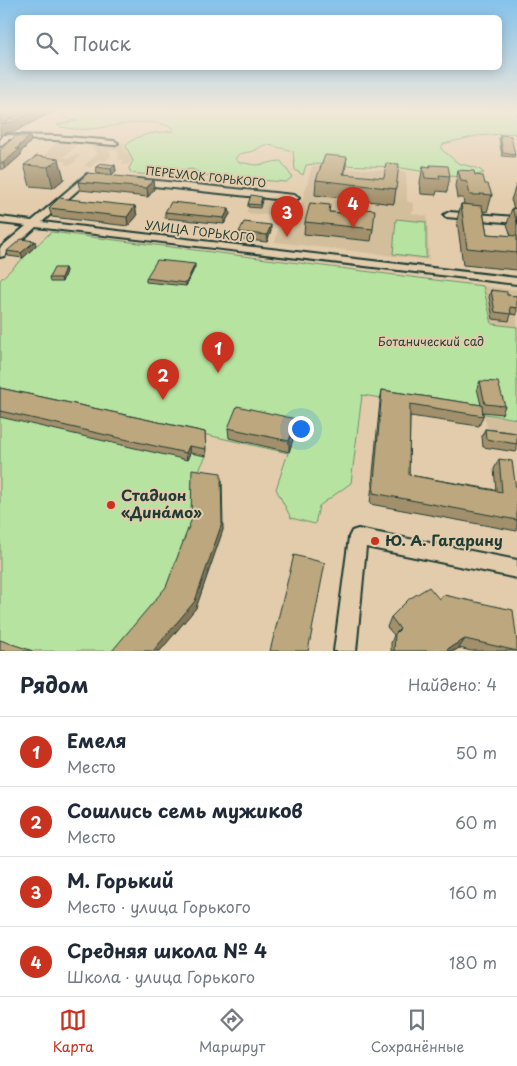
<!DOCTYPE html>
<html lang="ru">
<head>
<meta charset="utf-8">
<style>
	:root { --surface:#fff; --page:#f2f2f3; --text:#1f2937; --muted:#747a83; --line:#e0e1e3; --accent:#c8321e }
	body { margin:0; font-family:"Playpen Sans",sans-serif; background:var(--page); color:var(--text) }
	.you { position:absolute; left:300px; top:428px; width:18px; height:18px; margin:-12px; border:4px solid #fff; border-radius:50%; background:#1a73e8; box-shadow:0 0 0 8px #1a73e833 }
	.badge { display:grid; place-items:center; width:32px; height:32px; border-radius:50%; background:var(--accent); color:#fff; font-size:16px; font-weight:700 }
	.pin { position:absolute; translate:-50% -41px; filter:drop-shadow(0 1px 2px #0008) }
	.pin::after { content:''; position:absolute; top:26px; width:18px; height:15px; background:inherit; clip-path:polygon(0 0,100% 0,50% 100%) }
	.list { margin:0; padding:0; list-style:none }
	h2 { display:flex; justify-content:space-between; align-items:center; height:65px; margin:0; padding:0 20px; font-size:21px }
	h2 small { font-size:16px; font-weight:400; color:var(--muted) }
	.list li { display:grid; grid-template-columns:32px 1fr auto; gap:15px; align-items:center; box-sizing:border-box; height:70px; padding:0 20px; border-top:1px solid var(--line) }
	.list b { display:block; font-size:19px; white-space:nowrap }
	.list p { margin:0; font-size:16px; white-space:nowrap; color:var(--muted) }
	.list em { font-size:16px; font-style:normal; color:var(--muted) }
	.icon { flex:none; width:28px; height:28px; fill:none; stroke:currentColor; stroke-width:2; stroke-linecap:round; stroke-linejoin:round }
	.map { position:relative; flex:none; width:517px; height:651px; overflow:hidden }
	.search { position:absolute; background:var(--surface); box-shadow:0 2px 12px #0003; left:15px; right:15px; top:15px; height:55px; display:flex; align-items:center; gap:12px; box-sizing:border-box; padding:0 18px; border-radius:8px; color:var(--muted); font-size:19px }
	.sheet { height:345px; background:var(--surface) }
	nav { display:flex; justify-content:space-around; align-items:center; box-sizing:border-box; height:70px; border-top:1px solid var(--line); background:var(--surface); font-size:14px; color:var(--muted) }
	nav a { display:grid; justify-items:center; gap:2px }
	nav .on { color:var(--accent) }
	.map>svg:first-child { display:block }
	.built { fill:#d3be9c }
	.green { fill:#b7e3a1; stroke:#6b906a }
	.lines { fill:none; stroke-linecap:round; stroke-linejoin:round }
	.minor-casing { stroke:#1f3d34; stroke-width:4 }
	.minor { fill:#e3ccac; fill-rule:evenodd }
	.wall { fill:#a2906c; stroke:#1f3d34 }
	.shaded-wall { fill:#847558; stroke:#1f3d34 }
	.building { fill:#bca77e; stroke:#1f3d34 }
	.poi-dot { fill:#c8321e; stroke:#e3ccac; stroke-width:2 }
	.labels { text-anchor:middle; stroke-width:4; stroke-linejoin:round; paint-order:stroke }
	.far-street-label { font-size:11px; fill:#1f3d34; stroke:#e3ccac }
	.street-label { font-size:12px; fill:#1f3d34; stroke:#e3ccac }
	.park-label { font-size:12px; fill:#274539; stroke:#e3ccac }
	.near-poi-label { font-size:15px; font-weight:bold; fill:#1f3d34; stroke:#e3ccac; text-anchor:start }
</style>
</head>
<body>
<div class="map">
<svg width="517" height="651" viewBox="0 0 517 651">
	<rect width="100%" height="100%" fill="#e3ccac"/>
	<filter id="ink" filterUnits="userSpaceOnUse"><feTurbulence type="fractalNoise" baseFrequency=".02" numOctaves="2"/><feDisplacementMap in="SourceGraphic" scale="10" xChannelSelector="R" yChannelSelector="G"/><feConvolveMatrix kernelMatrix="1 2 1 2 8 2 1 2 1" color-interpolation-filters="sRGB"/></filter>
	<g filter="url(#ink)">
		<g class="built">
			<polygon points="59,140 80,141 67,155 61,157 69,158 73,155 81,155 71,165 64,165 66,162 41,158"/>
			<polygon points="85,141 102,143 106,146 124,142 126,145 123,146 132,160 128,165 122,164 124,160 118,159 120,156 116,150 109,151 111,156 105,161 98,160 91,167 84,166 97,154 90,146 81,144"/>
			<polygon points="312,166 406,172 407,201 414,204 414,211 410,212 414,214 427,216 429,260 275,242 281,216 246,213 250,202 255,197 277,200 282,203 298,205 302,202"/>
			<polygon points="483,286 517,290 517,327 492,324"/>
			<polygon points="484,415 517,420 517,435 488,430"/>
		</g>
		<g class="green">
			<path d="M72,110H517V133L476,136L443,144L441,149L458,163L479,169L484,173L463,178L396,167L314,164L306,165L303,175L295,170L293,151L269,145H264L254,151L239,154L235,159L240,163C246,162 250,165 256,165C266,165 272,161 281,161L292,177L286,182L215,177L204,175L192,169L150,175L131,173L129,168L133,161L126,146C136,133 158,133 173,131V128C138,110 94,140 57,125L76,121L65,118L63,114Z"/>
			<polygon points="396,219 426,222 426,258 393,254"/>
			<polygon points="51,232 483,286 492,324 517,327 517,419 362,395 351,483 319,506 315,524 291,518 276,489 288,453 0,389 0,280"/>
			<polygon points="0,394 205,439 206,456 196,476 222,480 223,530 196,608 160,651 0,651"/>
		</g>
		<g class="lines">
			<g class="minor-casing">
				<g id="minor">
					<polygon points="4,135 56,136 114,141 118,143 114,145 56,140 9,139 0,146 0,140"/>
					<polygon points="87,174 97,178 93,181 89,180 42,222 517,278 517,284 36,227 4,256 0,257 0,248 26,226 0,223 0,217 32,221"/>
					<polygon points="138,179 294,195 299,198 294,201 135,184 134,182"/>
					<polygon points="449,212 517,217 517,223 446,217 444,215"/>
					<polygon points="358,529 517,560 517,578 366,547 356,651 334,651 349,537 352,531"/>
				</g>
			</g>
			<use href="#minor" class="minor"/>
		</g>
		<g class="wall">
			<polygon points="500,135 515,155 514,157 502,156 499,138"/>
			<polygon points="31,141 21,152 21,155 5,169 0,169 0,150"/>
			<polygon points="59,159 64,179 53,188 30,186 24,165"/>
			<polygon points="115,165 116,171 112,175 97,173 96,167"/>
			<polygon points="430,165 450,176 447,192 437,191 436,195 421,194 420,182 423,166 430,167"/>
			<polygon points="458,170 475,175 485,184 492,195 487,212 483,211 487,234 511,236 507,224 512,208 514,208 511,200 516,185 517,185 517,270 463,265 457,220 461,204 464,204 463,198 457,198 455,186"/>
			<polygon points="345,174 396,189 394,204 315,195 316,180"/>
			<polygon points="153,180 154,189 148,197 80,190 78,182"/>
			<polygon points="262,197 262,200 260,208 248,207 248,204"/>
			<polygon points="135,206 137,216 128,226 52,217 49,208"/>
			<polygon points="165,212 230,214 224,224 165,218"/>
			<polygon points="330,212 352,214 373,229 371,241 304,234 305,222"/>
			<polygon points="271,231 267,242 239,239 239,232"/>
			<polygon points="36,245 23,258 8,256 7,251"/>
			<polygon points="195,267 186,286 146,282 146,278"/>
			<polygon points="65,268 66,271 62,282 50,282 49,278"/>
			<polygon points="491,290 507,295 517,296 517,315 511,314 509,321 493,319 489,297"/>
			<polygon points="480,381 505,406 502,414 483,412 483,416 479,426 410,416 409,475 496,490 494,469 499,459 516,489 517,489 517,531 370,504 380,401 382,390 481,405 477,388"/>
			<polygon points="0,388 205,432 206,456 190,453 187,460 0,417"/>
			<polygon points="296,419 296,430 289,452 229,438 228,428"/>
			<polygon points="485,429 517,433 517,450 516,452 483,447 482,436"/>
			<polygon points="439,599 517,651 471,651 459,648 454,651 391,651 391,643 394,635 387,627 391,617"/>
		</g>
		<g class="shaded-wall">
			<polygon points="12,110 54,110 54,111 14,132 4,133 0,136 0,116"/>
			<polygon points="30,136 31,141 21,152 21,155 5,169 3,163 16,149"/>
			<polygon points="347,157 345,172 342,183 343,174"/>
			<polygon points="59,159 64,179 53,188 48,167"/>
			<polygon points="115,165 116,171 112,175 111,169"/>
			<polygon points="153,180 154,189 148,197 147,188"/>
			<polygon points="135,206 137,216 128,226 127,217"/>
			<polygon points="229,208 230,214 224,224 224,218"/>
			<polygon points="271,225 271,231 267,242 267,235"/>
			<polygon points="35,241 36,245 23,258 21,253"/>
			<polygon points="195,264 195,267 186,286 186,283"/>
			<polygon points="65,268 66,271 62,282 61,278"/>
			<polygon points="296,419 296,430 289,452 289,441"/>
			<polygon points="189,446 190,453 187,460 186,453"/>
			<polygon points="222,480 223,530 196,608 160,651 153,651"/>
			<polygon points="465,639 459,648 454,651 446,651 449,648"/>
		</g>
		<g class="building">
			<polygon points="0,110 12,110 0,116"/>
			<polygon points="29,110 36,110 12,122 1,124 0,124 0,121 6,122"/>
			<polygon points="500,135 511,136 515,155 503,153"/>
			<polygon points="15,136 30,136 16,149 20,149 3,163 0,163 0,150"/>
			<polygon points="325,155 347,157 343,174 384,178 386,163 399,164 396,189 316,180"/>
			<polygon points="37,156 59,159 48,167 24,165"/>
			<polygon points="100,163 115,165 111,169 96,167"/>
			<polygon points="430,165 448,166 450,176 439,175 440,179 425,178 423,166 431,167"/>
			<polygon points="458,170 474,171 475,175 483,176 485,184 488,184 492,195 480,194 481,195 470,195 467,182 461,181"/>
			<polygon points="88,173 153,180 147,188 78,182"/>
			<polygon points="251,195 262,197 260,205 248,204"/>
			<polygon points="59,198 135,206 127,217 49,208"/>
			<polygon points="171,202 229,208 224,218 165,212"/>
			<polygon points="310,203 330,205 329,212 352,214 353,208 375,210 373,229 305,222"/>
			<polygon points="461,204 482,206 487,234 517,236 517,253 467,248"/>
			<polygon points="512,208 517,209 517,222"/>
			<polygon points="244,222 271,225 267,235 239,232"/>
			<polygon points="21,239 35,241 21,253 7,251"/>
			<polygon points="157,260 195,264 186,283 146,278"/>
			<polygon points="54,268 65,268 61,278 49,278"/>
			<polygon points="491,290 507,292 507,295 517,296 517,308 510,307 511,314 495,312"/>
			<polygon points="480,381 498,382 505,406 485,404"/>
			<polygon points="0,388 205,432 206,449 189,446 186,453 0,411"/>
			<polygon points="382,390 482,405 483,416 410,404 409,475 502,492 499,459 512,461 516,489 517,489 517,520 373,493"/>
			<polygon points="237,406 296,419 289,441 228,428"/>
			<polygon points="485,429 517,433 517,444 486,439"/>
			<polygon points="192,469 221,473 222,523 195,601 153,651 112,651 166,587 191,521"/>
			<polygon points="294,555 325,563 308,651 270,651"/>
			<polygon points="429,587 439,599 444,595 513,610 517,642 517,651 465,639 449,648 446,651 394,651 395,634 400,629 391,617 409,599"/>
			<polygon points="0,640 33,651 0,651"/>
		</g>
	</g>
	<linearGradient id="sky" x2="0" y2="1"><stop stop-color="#85c2ec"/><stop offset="0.55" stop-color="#f2e8da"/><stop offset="1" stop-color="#f2e8da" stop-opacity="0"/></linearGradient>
	<rect width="517" height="201" fill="url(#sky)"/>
	<g class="poi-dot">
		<circle cx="111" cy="505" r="5"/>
		<circle cx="375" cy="541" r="5"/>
	</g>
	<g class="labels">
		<g class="far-street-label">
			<text transform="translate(206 177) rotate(6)" y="4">ПЕРЕУЛОК ГОРЬКОГО</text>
		</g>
		<g class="street-label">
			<text transform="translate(200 232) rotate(7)" y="4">УЛИЦА ГОРЬКОГО</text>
		</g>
		<g class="park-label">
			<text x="431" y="346">Ботанический сад</text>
		</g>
		<g class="near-poi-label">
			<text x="121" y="501">Стадион<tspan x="121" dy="17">«Дина́мо»</tspan></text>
			<text x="385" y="546">Ю. А. Гагарину</text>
		</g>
	</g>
</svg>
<div class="you"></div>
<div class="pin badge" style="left:218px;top:373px">1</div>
<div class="pin badge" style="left:163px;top:400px">2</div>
<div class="pin badge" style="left:287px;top:237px">3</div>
<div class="pin badge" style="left:353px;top:228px">4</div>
<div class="search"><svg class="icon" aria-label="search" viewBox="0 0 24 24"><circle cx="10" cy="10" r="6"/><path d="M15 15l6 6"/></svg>Поиск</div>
</div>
<section class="sheet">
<h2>Рядом<small>Найдено: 4</small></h2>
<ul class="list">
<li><span class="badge">1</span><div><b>Емеля</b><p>Место</p></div><em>50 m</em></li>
<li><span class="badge">2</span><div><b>Сошлись семь мужиков</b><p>Место</p></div><em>60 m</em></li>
<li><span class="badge">3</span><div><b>М. Горький</b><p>Место · улица Горького</p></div><em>160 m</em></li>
<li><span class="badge">4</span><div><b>Средняя школа № 4</b><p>Школа · улица Горького</p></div><em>180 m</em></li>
</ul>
</section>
<nav>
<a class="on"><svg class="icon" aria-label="map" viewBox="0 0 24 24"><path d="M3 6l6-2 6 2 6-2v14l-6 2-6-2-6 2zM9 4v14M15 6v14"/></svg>Карта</a>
<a><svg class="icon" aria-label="directions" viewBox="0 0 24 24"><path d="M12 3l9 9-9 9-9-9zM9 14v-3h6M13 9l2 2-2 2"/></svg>Маршрут</a>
<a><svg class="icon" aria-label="saved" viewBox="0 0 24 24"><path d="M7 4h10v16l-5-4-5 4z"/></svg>Сохранённые</a>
</nav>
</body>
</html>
